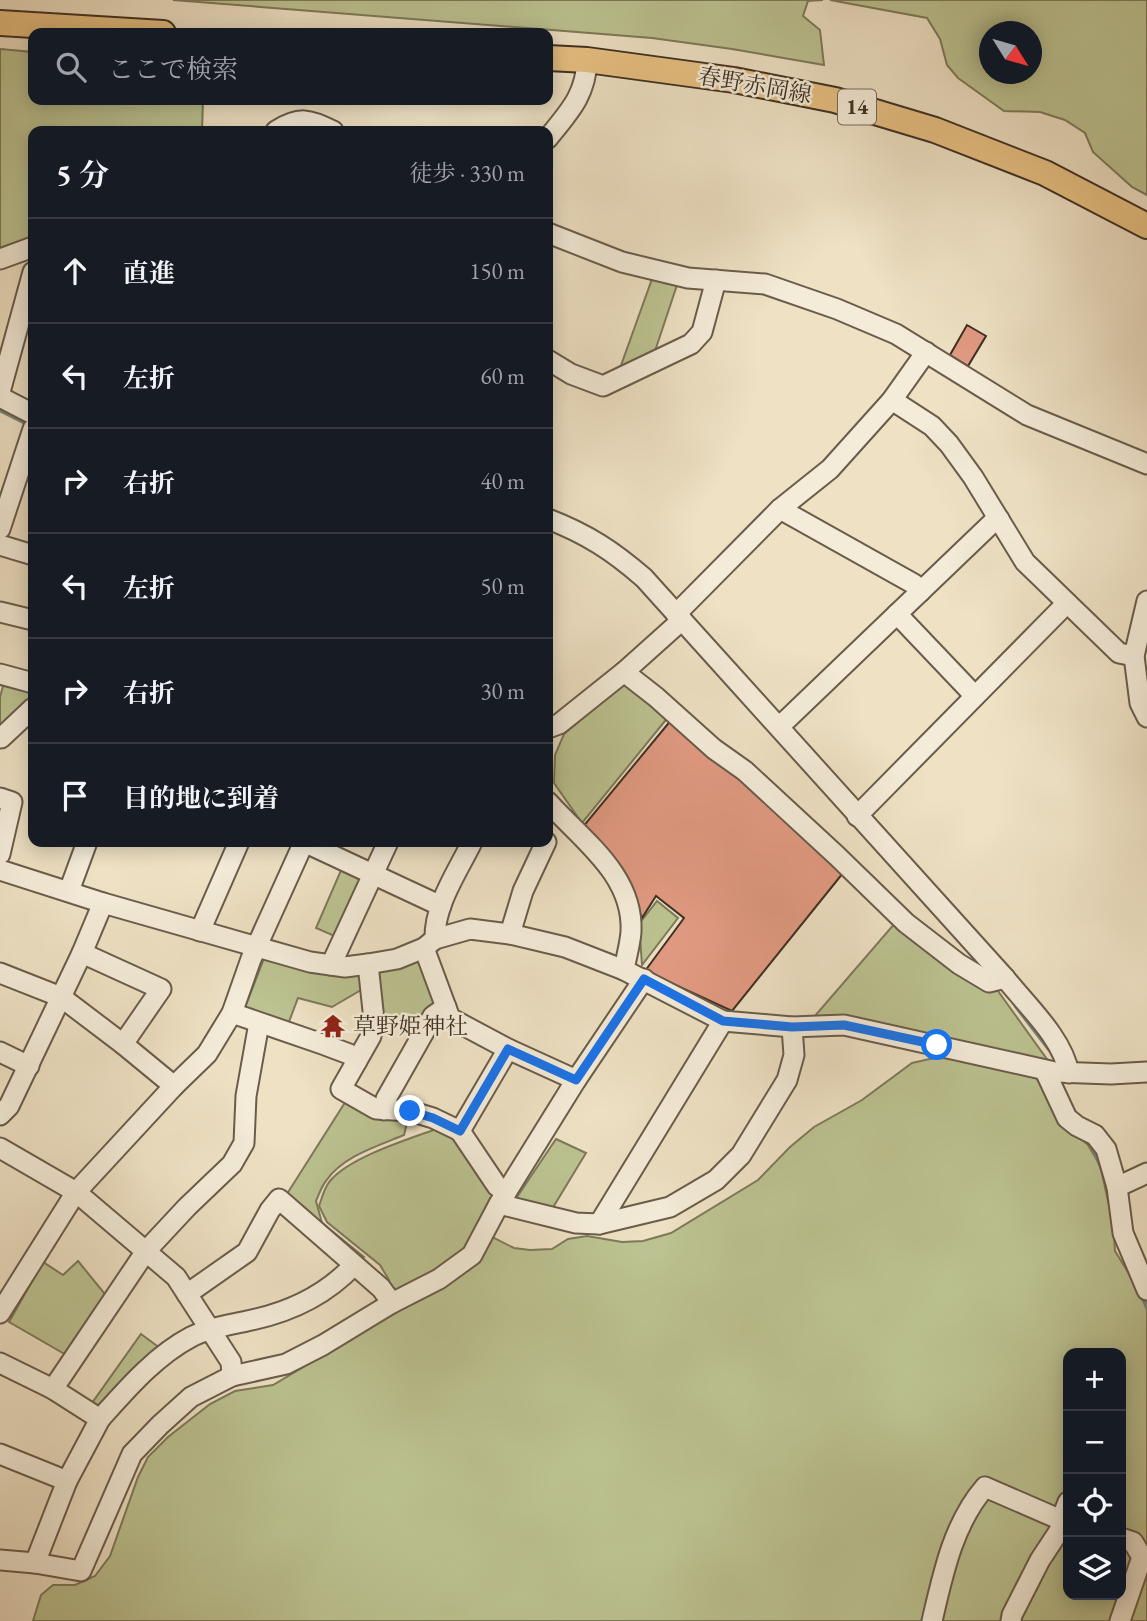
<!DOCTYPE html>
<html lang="ja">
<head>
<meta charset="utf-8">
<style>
	:root { --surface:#171b24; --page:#242831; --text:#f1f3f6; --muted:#9ea1a6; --line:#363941 }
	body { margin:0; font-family:"EB Garamond","Noto Serif JP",serif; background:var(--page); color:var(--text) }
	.controls { position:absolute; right:21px; bottom:21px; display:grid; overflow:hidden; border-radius:14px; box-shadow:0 4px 18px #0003 }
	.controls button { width:63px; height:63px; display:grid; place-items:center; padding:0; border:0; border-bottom:2px solid var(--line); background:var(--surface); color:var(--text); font:35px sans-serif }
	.compass { position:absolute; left:979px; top:21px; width:63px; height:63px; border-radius:50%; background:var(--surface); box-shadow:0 4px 18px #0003; rotate:127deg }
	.stop { position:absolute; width:21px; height:21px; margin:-16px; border:5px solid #1a73e8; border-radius:50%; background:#fff }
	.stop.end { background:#1a73e8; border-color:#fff; box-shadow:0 2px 7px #0008 }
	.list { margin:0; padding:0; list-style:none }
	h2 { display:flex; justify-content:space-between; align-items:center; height:91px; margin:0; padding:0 28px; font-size:30px }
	h2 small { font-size:23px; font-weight:400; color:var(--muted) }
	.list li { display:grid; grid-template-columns:46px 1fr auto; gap:21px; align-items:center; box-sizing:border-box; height:105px; padding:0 28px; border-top:2px solid var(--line) }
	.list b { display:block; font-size:26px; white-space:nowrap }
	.list em { font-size:23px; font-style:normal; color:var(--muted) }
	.icon { flex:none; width:38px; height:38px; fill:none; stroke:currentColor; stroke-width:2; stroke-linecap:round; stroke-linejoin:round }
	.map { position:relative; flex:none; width:1147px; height:1621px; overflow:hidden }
	.search { position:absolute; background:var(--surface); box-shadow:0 4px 18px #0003; left:28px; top:28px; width:525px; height:77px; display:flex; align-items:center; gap:18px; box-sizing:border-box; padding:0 24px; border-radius:14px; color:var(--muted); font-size:26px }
	.panel { position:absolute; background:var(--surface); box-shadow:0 4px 18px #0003; left:28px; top:126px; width:525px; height:721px; border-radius:14px }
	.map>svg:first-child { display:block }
	.green { fill:#bcc291; stroke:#7d795a; stroke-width:2; fill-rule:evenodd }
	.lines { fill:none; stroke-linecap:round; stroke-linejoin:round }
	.stream { stroke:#75857b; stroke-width:4.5 }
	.building { fill:#e19a82; stroke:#3e3023; stroke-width:2 }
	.minor-casing { stroke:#6a5c4b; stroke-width:23 }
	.major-casing { stroke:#3e3023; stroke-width:28 }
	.minor { stroke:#f4ecd9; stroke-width:19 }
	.major { stroke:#e7c082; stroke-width:24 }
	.route { stroke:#1a73e8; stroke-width:9 }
	.labels { text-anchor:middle; stroke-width:5; stroke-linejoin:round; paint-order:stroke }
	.shield { fill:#f4ecd9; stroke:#75685a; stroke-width:2 }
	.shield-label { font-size:21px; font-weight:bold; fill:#3e3023 }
	.street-label { font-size:23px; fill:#3e3023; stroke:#f4ecd9 }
	.poi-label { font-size:23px; fill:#3e3023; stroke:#f4ecd9; text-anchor:start }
</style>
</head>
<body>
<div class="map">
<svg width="1147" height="1621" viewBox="0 0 1147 1621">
	<rect width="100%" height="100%" fill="#eee1c4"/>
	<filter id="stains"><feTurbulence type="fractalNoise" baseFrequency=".00286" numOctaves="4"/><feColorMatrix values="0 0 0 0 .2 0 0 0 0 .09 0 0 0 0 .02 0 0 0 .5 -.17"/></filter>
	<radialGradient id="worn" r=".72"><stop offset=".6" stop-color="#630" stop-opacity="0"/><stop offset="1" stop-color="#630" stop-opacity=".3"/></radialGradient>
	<g class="green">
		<polygon points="173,0 823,0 808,1 803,16 820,30 824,65 732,49 652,38"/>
		<path d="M830,0H1147V195L1132,187L1093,152L1085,133L1065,120L1040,112L1004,111L958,78L947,65L940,39L927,18ZM990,32H1032V74H990Z"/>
		<polygon points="0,49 33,52 33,100 203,100 202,131 33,131 33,241 15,248 0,247"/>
		<polygon points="652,279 677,285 654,354 619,371"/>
		<polygon points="5,679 33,687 33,699 0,731 0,697"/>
		<polygon points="628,680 669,716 582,823 554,783 555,755 564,734"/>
		<polygon points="342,868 365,877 339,938 316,928"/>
		<polygon points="657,901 678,918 642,965 639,924"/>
		<polygon points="895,923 971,976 998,991 1049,1062 853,1017 814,1017"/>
		<polygon points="421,954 438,999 424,1021 380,1015 372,972"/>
		<polygon points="265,956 363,970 366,987 332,1007 298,998 287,1027 244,1010"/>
		<path d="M934,1058L995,1059L1035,1070L1077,1135L1088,1145L1100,1165L1113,1223L1115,1251L1147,1303V1621H33L41,1595L53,1585H75L95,1576L110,1556L138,1477L148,1457L168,1437L210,1404L235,1391L273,1385L330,1351L380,1304L389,1280L380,1265L327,1222L319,1206C322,1198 324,1188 330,1181C350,1157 409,1139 439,1128L454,1135L495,1193L492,1237L514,1248L530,1250L552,1249L568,1239L587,1236L622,1242L643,1241L671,1233L758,1180L790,1147L814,1127L862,1100L912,1063ZM1068,1353H1121V1595H1068Z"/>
		<path d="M346,1101L408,1119L404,1135C378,1146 343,1156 326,1181C321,1187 319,1195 316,1201L322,1223L364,1257L354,1265L285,1197Z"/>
		<polygon points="556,1139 586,1153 552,1209 515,1200"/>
		<polygon points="78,1261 109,1299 68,1356 9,1322 43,1262 63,1275"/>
		<polygon points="141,1334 160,1348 101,1408 92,1403"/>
	</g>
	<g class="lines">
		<g class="stream">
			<polyline points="0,410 30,425"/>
			<polyline points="1016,1006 1049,1049"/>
			<polyline points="1092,1145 1102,1169"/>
			<polyline points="1141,1293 1147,1307"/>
		</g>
	</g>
	<g class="building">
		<polygon points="967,325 986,336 968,366 950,355"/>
		<polygon points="672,719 711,752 843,873 732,1011 645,971 684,918 656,896 642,918 623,871 582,828"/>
	</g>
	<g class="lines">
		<g class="minor-casing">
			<g id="minor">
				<path d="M276,131C299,116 310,119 333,131"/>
				<path d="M548,138C569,112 586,95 587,60"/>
				<polyline points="548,233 622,262 688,278 765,284 837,309 896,334 1027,415 1147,464"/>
				<polyline points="0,259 33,247"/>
				<polyline points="548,360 571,374 603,386 691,344 702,332 716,280"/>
				<polyline points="0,392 33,272"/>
				<polyline points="0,397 33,414"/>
				<polyline points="892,400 932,426 949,444 973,477 1025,562 1119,653 1134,656"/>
				<polyline points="780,509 914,584 920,592"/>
				<path d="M548,519C587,534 613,551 644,578L1005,978C1027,1006 1062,1037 1069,1073"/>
				<polyline points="0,529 33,429"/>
				<polyline points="0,545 33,555"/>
				<polyline points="1147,601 1134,656 1140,703 1147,717"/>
				<polyline points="0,612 33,620"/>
				<polyline points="676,614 780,509 830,469 892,400 926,352"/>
				<polyline points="897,614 975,696"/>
				<polyline points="624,672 656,697 714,749 745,771 837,856 906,923 959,964 989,982 1005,978"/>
				<polyline points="0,674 33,683"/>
				<polyline points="779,727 992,523 999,519"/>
				<polyline points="548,728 559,724 624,672 682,620"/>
				<polyline points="1,738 33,708"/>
				<polyline points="0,798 12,802 0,854"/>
				<path d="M548,802C582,840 634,875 631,932C630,945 626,958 624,970"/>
				<polyline points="857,816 1067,603"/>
				<polyline points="304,842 441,906"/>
				<polyline points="0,870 103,903 310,962 345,967 368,964 397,959 424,948 435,939 470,929 510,934 565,947 624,970 723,1021 792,1027 844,1025 1055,1072 1111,1074 1147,1072"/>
				<polyline points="69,891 87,842"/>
				<polyline points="200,931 239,842"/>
				<polyline points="510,934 523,891 546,842"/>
				<path d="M435,939C434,905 458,871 472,842"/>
				<polyline points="424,948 450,1018 508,1049 576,1080"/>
				<polyline points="368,964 374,1020 371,1036 341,1089 376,1109 410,1111 433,1118 460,1131"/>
				<polyline points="331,965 388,842"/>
				<polyline points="0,973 61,997 123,1044 161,989 82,953"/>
				<polyline points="232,1013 325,1045 349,1054 357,1061"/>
				<polyline points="123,1044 174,1086"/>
				<polyline points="0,1052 29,1066"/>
				<polyline points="1045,1071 1067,1118 1077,1126 1095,1135 1106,1149 1117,1187 1123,1233 1147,1290"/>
				<polyline points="384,1110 386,1099 433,1016 446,1007"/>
				<polyline points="0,1115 9,1106 82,953 103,903"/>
				<polyline points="0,1148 76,1192 176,1277 231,1362 232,1376"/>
				<polyline points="1117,1187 1147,1173"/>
				<polyline points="506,1193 497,1186 460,1131 508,1049"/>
				<polyline points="499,1204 576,1223 599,1224 670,1207 716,1180 741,1155 787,1080 794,1055 792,1027"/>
				<polyline points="599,1224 723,1021"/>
				<polyline points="187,1294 247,1252 270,1210 279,1199 381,1288 392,1303"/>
				<polyline points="0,1313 76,1192 174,1086 207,1054 232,1013 251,959 304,842"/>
				<polyline points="0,1363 53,1389 100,1419 67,1481"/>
				<polyline points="53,1389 146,1251 187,1207 232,1164 244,1143 246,1096 259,1023"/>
				<path d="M100,1419C127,1389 155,1356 191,1337C208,1328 229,1325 247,1321C288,1313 325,1296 354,1265"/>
				<polyline points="0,1454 67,1481 35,1563"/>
				<polyline points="1061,1520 1068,1502"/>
				<polyline points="0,1560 35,1563 81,1571 132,1454 160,1425 191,1397 232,1376 286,1364 323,1345 392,1303 439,1279 472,1255 499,1204 576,1080 644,979"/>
				<path d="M932,1621C943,1574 953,1524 985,1487L1068,1523"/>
				<polyline points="1011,1621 1012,1615 1040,1560 1065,1522"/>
				<polyline points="1120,1621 1142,1557 1133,1542 1121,1538"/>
			</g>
		</g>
		<g class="major-casing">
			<g id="major">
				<polyline points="0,23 163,33"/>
				<polyline points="548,58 587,60 734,80 835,100 935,130 1045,173 1147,226"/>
			</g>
		</g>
		<use href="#minor" class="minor"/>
		<use href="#major" class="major"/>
	</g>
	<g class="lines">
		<polyline class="route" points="410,1111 433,1118 460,1131 508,1049 576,1080 644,979 723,1021 792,1027 844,1025 937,1045"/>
	</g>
	<defs>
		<g id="temple-bare" transform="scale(1.89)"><path d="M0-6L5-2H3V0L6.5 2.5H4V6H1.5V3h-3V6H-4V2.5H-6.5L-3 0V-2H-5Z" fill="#8f2418" stroke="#f4ecd9" stroke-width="2.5" paint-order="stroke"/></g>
	</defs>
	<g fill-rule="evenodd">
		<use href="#temple-bare" x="333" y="1026"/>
	</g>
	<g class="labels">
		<rect class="shield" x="838" y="89.5" width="38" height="35" rx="5"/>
		<g class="shield-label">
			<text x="857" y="114">14</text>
		</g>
		<g class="street-label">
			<text transform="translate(755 85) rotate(10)" y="8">春野赤岡線</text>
		</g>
		<g class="poi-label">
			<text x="353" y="1034">草野姫神社</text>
		</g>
	</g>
	<rect width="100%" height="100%" filter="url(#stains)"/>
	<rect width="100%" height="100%" fill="url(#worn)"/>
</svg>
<div class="controls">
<button>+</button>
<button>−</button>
<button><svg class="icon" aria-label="locate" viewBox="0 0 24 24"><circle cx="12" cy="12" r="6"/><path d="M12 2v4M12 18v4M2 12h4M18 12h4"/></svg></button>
<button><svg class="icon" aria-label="layers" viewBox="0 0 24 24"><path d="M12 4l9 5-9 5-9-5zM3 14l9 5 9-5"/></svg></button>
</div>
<svg class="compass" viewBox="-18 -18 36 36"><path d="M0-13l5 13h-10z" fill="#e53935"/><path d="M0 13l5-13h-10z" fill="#9ea1a6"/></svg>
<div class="stop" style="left:937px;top:1045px"></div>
<div class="stop end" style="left:410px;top:1111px"></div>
<div class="search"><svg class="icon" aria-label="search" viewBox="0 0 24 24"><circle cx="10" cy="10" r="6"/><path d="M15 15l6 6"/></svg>ここで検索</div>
<section class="panel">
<h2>5 分<small>徒歩 · 330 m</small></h2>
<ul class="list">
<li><svg class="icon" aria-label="ahead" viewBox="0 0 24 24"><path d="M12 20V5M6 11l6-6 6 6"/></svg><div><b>直進</b></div><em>150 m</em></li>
<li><svg class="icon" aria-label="left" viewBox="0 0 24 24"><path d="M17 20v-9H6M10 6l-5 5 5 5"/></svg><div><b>左折</b></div><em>60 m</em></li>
<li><svg class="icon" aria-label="right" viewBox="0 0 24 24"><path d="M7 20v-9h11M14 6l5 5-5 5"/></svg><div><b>右折</b></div><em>40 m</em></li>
<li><svg class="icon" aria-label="left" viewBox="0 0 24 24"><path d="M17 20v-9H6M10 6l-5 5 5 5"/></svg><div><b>左折</b></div><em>50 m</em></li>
<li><svg class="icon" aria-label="right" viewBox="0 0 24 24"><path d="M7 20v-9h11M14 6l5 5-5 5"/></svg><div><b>右折</b></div><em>30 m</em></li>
<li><svg class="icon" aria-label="arrive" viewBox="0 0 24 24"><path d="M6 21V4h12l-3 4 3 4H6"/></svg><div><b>目的地に到着</b></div></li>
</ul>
</section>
</div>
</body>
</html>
